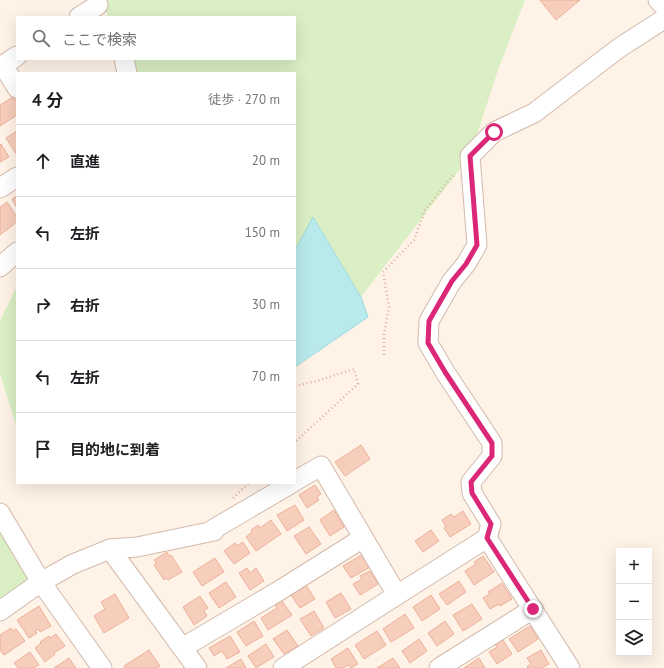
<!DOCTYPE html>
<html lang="ja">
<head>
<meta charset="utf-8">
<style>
	:root { --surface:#fff; --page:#f6f6f6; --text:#202124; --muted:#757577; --line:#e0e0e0 }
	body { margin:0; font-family:"PT Sans","Noto Sans JP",sans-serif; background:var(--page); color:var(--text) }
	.controls { position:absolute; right:12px; bottom:12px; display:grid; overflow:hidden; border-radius:0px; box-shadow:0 4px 16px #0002 }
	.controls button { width:36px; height:36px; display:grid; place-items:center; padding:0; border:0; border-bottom:1px solid var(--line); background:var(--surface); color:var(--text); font:20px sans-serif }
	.stop { position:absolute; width:12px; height:12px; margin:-9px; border:3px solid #db2777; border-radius:50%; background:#fff }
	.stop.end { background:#db2777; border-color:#fff; box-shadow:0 1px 4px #0008 }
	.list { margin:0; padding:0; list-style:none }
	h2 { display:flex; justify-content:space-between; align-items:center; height:52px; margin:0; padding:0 16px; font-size:17px }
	h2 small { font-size:13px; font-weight:400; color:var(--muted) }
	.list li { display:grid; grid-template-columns:26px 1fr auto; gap:12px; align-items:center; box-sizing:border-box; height:72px; padding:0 16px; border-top:1px solid var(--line) }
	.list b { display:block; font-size:15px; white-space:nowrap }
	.list em { font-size:13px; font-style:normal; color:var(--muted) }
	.icon { flex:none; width:22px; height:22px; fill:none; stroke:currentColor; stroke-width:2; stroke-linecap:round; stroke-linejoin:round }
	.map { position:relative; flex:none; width:664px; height:668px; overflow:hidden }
	.search { position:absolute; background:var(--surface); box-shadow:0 4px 16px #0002; left:16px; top:16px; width:280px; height:44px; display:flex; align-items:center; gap:10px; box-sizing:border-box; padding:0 14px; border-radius:0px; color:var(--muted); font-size:15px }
	.panel { position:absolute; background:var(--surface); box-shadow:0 4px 16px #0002; left:16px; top:72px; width:280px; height:412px; border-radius:0px }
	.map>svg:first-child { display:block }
	.green { fill:#daefc4 }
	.water { fill:#b9eaeb; stroke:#9edbdf }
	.building { fill:#f7cdbc; stroke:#ecb19a }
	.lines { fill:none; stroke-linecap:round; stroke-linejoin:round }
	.minor-casing { stroke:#d3b9ab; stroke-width:21 }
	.path { stroke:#ddb09e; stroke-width:2.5; stroke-dasharray:1 3; stroke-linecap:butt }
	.minor { stroke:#fff; stroke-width:19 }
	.route { stroke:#db2777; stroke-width:5 }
</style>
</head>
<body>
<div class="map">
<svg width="664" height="668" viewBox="0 0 664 668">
	<rect width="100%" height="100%" fill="#fff3e8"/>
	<g class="green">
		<polygon points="102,0 525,0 498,70 470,156 361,297 314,218 295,250 295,73 127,73 124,59 295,59 295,17 108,17"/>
		<polygon points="17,286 17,428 9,403 0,373 0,321"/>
		<polygon points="0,513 41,582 0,611"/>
	</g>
	<polygon class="water" points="313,217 361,297 368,317 295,367 295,250"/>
	<g class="building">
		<polygon points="540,0 580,0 556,20"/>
		<polygon points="13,97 17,102 17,115 0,126 0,105"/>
		<polygon points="17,131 17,155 6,138"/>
		<polygon points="1,144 9,157 0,162 0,145"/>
		<polygon points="17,196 17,208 12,199"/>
		<polygon points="7,202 17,217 17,222 0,235 0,207"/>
		<polygon points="361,445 370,459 345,476 335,462"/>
		<polygon points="315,485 321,494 317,497 319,500 307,508 299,495"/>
		<polygon points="295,505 304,520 287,531 277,515"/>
		<polygon points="334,510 344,527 330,536 320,520"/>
		<polygon points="463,511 471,524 450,537 444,528 446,527 442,520 451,514 454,517"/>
		<polygon points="271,520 281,534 256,551 246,537 252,532 251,530 258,525 260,528"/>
		<polygon points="309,527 321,544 306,554 294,536"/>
		<polygon points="431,530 439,541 423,552 415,541"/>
		<polygon points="243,542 250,553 234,564 224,551 235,543 237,546"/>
		<polygon points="167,552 169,556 171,555 182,572 168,580 166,578 164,580 154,565 157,563 154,560"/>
		<polygon points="365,553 372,566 351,578 343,566"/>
		<polygon points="483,556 494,572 474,585 465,571 476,564 474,562"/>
		<polygon points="215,558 224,572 202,586 193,572"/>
		<polygon points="247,568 250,573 256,568 264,581 250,590 239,573"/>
		<polygon points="370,571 378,584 360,595 353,584 362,579 360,576"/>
		<polygon points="459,581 466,592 447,605 439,594"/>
		<polygon points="226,582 236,597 219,608 209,593"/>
		<polygon points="502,583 512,599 500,606 499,604 490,609 483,598 490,594 488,592"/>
		<polygon points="306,585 315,599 300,608 291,595 295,592 293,589 298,586 300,589"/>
		<polygon points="341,593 351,609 335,618 326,602"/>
		<polygon points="115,594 129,618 104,633 94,616 105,609 101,602"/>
		<polygon points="431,595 440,609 422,621 413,607"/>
		<polygon points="200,596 208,608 204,611 207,616 194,625 183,607"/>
		<polygon points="282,601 292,615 268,630 261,618 277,608 275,605"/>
		<polygon points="472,604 482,619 463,631 453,615"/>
		<polygon points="39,606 51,626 40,632 39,629 35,631 37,633 29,638 17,620"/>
		<polygon points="314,611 324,628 311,636 300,619"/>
		<polygon points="405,614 414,628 391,642 383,629"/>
		<polygon points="254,621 263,636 246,646 237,632"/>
		<polygon points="445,621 454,634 437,646 428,633"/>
		<polygon points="530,626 538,639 518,652 509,639"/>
		<polygon points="11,628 13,631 16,629 25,641 4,655 0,650 0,635"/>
		<polygon points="287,630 298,646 284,654 273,639"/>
		<polygon points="377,631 386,645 364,659 355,645"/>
		<polygon points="56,634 65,646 54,653 55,654 45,662 35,648 41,643 40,642 49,636 50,638"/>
		<polygon points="230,636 240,652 227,659 222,651 214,656 209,648"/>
		<polygon points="419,639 427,651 410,663 402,651"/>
		<polygon points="503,640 512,654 497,664 489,652 497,647 495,645"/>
		<polygon points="266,644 274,657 256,668 248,656"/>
		<polygon points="348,648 358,664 351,668 348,665 343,668 336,668 331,659"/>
		<polygon points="149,650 160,666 157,668 125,668 124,666"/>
		<polygon points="541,650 549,664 542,668 528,668 527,667 531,664 527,658"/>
		<polygon points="30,652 39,665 33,668 18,668 14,663"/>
		<polygon points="69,658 76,668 54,668"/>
		<polygon points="393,658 400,668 377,668"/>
		<polygon points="479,658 485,668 464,668"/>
		<polygon points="241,659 246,668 226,668"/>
	</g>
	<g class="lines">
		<g class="minor-casing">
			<g id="minor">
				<polyline points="658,0 664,6"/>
				<polyline points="79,17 98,5"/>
				<polyline points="124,59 127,73"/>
				<polyline points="3,65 17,88"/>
				<polyline points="0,67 17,56"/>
				<polyline points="0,188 17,177"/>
				<polyline points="0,267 17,252"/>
				<polyline points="295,481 321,466 397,595 487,538 491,524 472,493 471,482 492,456 492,443 445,372 428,343 429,321 452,281 466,264 477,245 470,156 494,132 534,113 619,48 664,19"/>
				<polyline points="0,513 41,582 102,668"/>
				<polyline points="487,538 570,668"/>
				<polyline points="110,549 197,668"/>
				<polyline points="0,611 41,582 73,564 110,549 137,547 214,531 212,530 292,483"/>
				<polyline points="182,648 277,592 363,538"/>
				<polyline points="283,668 397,595"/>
				<polyline points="439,668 533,609"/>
			</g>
		</g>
		<g class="path">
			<polyline points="384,355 384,334 389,307 383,272 414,240 425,210 455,173"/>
			<polyline points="295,386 317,381 354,369 358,384 295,442"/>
			<polyline points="233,498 249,483"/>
		</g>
		<use href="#minor" class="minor"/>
	</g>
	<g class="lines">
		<polyline class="route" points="494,132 470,156 477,245 466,264 452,281 429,321 428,343 445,372 492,443 492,456 471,482 472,493 491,524 487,538 533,609"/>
	</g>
</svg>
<div class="controls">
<button>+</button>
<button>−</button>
<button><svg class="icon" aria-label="layers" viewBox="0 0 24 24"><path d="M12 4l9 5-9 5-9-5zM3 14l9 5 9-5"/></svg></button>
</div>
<div class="stop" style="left:494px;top:132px"></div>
<div class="stop end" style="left:533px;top:609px"></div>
<div class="search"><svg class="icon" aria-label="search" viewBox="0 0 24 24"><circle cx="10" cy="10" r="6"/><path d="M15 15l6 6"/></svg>ここで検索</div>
<section class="panel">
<h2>4 分<small>徒歩 · 270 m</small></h2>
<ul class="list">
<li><svg class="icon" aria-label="ahead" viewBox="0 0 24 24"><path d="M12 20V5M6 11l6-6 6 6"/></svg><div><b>直進</b></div><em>20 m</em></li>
<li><svg class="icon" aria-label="left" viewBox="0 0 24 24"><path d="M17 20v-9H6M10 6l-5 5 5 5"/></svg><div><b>左折</b></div><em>150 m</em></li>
<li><svg class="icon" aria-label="right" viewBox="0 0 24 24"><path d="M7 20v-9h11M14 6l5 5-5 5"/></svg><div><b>右折</b></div><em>30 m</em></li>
<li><svg class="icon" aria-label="left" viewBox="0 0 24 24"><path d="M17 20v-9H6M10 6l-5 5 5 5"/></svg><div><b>左折</b></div><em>70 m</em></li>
<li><svg class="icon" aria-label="arrive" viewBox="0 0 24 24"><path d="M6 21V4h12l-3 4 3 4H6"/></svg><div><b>目的地に到着</b></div></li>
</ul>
</section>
</div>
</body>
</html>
